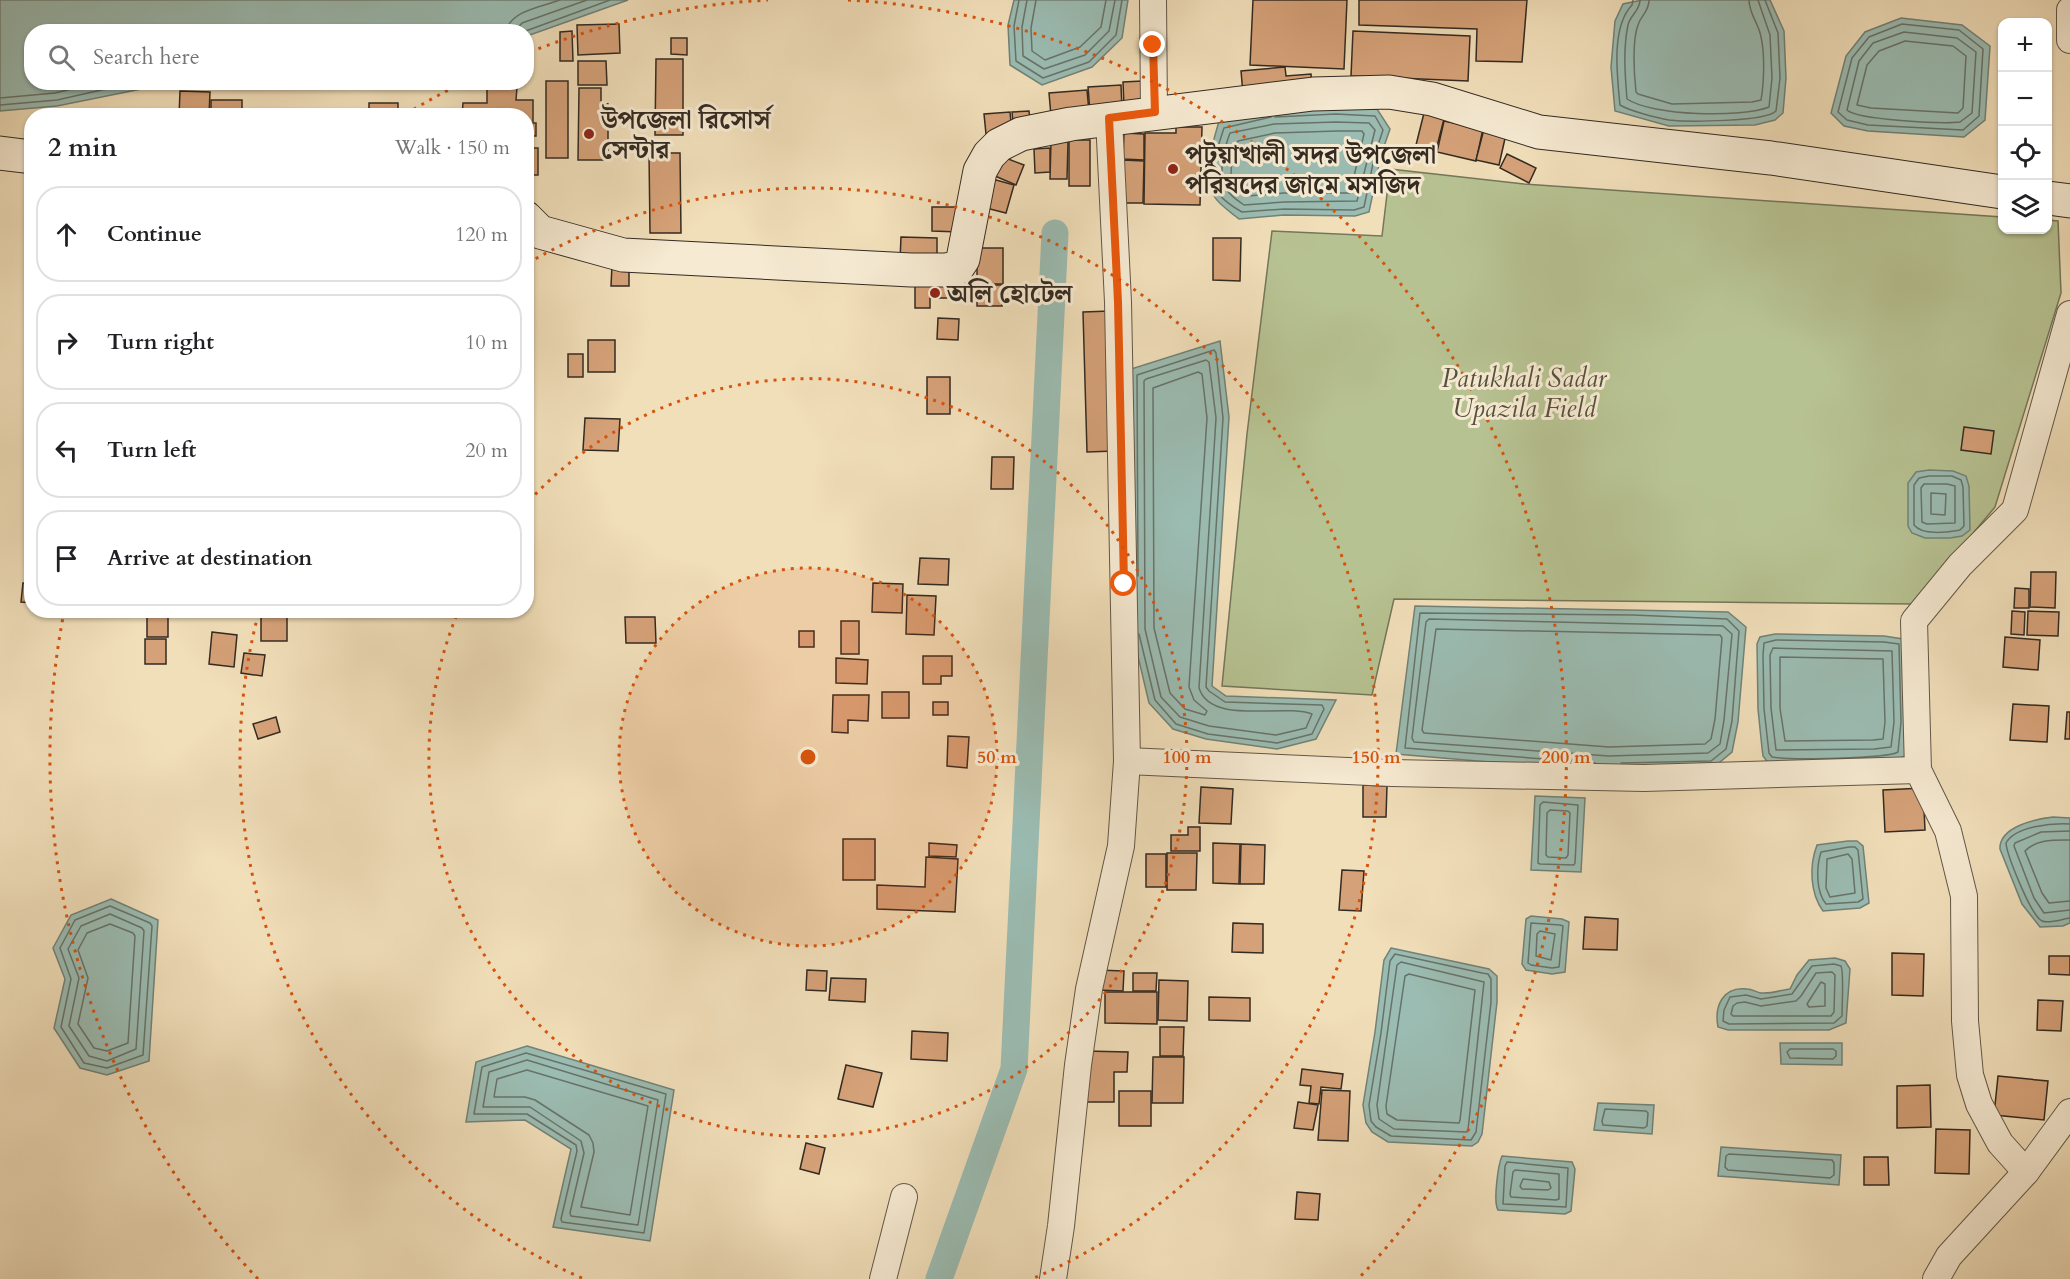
<!DOCTYPE html>
<html lang="en">
<head>
<meta charset="utf-8">
<style>
	:root { --surface:#fff; --page:#f6f6f6; --text:#202124; --muted:#757577; --line:#e0e0e0 }
	body { margin:0; font-family:Cardo,"Noto Serif Bengali",serif; background:var(--page); color:var(--text) }
	.controls { position:absolute; right:18px; top:18px; display:grid; overflow:hidden; border-radius:12px; box-shadow:0 2px 4px #0004 }
	.controls button { width:54px; height:54px; display:grid; place-items:center; padding:0; border:0; border-bottom:2px solid var(--line); background:var(--surface); color:var(--text); font:30px sans-serif }
	.stop { position:absolute; width:18px; height:18px; margin:-14px; border:4px solid #ea580c; border-radius:50%; background:#fff }
	.stop.end { background:#ea580c; border-color:#fff; box-shadow:0 2px 6px #0008 }
	.list { margin:0; padding:0; list-style:none }
	h2 { display:flex; justify-content:space-between; align-items:center; height:78px; margin:0; padding:0 24px; font-size:26px }
	h2 small { font-size:20px; font-weight:400; color:var(--muted) }
	.list li { display:grid; grid-template-columns:39px 1fr auto; gap:18px; align-items:center; box-sizing:border-box; height:96px; margin:0 12px 12px; padding:0 12px; border:2px solid var(--line); border-radius:24px }
	.list b { display:block; font-size:22px; white-space:nowrap }
	.list em { font-size:20px; font-style:normal; color:var(--muted) }
	.icon { flex:none; width:33px; height:33px; fill:none; stroke:currentColor; stroke-width:2; stroke-linecap:round; stroke-linejoin:round }
	.map { position:relative; flex:none; width:2070px; height:1279px; overflow:hidden }
	.search { position:absolute; background:var(--surface); box-shadow:0 2px 4px #0004; left:24px; top:24px; width:510px; height:66px; display:flex; align-items:center; gap:15px; box-sizing:border-box; padding:0 21px; border-radius:24px; color:var(--muted); font-size:22px }
	.panel { position:absolute; background:var(--surface); box-shadow:0 2px 4px #0004; left:24px; top:108px; width:510px; height:510px; border-radius:24px }
	.map>svg:first-child { display:block }
	.green { fill:#b7c292; stroke:#75765a; stroke-width:1.5 }
	.water { fill:#9bbcb2; stroke:#718278; stroke-width:1.5 }
	.lines { fill:none; stroke-linecap:round; stroke-linejoin:round }
	.shore { stroke:#67736a; stroke-width:1.5 }
	.canal { stroke:#9bbcb2; stroke-width:27 }
	.building { fill:#d5a178; stroke:#332a21; stroke-width:1.5 }
	.street-casing { stroke:#625747; stroke-width:28 }
	.secondary-casing { stroke:#332a21; stroke-width:35 }
	.street { stroke:#f6ead2; stroke-width:26 }
	.secondary { stroke:#f6ead2; stroke-width:33 }
	.route { stroke:#ea580c; stroke-width:8 }
	.ring { fill:none; stroke:#d6540e; stroke-width:3; stroke-dasharray:3 6 }
	.poi-dot { fill:#8f2418; stroke:#f6ead2; stroke-width:2 }
	.labels { text-anchor:middle; stroke-width:6; stroke-linejoin:round; paint-order:stroke }
	.poi-label { font-size:26px; font-weight:bold; fill:#332a21; stroke:#f6ead2; text-anchor:start }
	.park-label { font-size:26px; font-style:italic; fill:#54503d; stroke:#f6ead2 }
	.centre { fill:#d6540e; stroke:#f6ead2; stroke-width:3 }
	.ring-label { font-size:18px; text-anchor:middle; font-weight:bold; fill:#d6540e; stroke:#f6ead2; stroke-width:6; stroke-linejoin:round; paint-order:stroke }
</style>
</head>
<body>
<div class="map">
<svg width="2070" height="1279" viewBox="0 0 2070 1279">
	<rect width="100%" height="100%" fill="#f1dfba"/>
	<filter id="stains"><feTurbulence type="fractalNoise" baseFrequency=".00333" numOctaves="4"/><feColorMatrix values="0 0 0 0 .2 0 0 0 0 .09 0 0 0 0 .02 0 0 0 .5 -.17"/></filter>
	<radialGradient id="worn" r=".72"><stop offset=".6" stop-color="#630" stop-opacity="0"/><stop offset="1" stop-color="#630" stop-opacity=".3"/></radialGradient>
	<polygon class="green" points="1390,169 1524,184 2002,217 2002,230 2048,230 2048,220 2058,221 2061,293 1995,507 1914,604 1394,599 1372,695 1222,686 1247,434 1272,231 1382,236"/>
	<g class="water">
		<polygon points="0,0 628,0 527,36 526,32 32,32 32,82 171,83 57,106 0,111"/>
		<polygon points="1014,0 1128,0 1122,38 1092,67 1042,85 1010,65 1008,25"/>
		<polygon points="1642,0 1770,0 1784,31 1786,78 1783,113 1775,120 1755,125 1669,126 1615,111 1611,67 1615,21 1623,4"/>
		<polygon points="1901,18 1962,25 1990,46 1985,120 1964,137 1868,131 1844,126 1831,113 1846,56 1865,32"/>
		<polygon points="205,83 360,83 326,88 267,87"/>
		<path d="M1336,108L1377,109L1390,129L1381,155L1369,212L1355,216L1284,215L1239,219C1231,212 1219,205 1214,196C1201,174 1213,144 1219,121L1272,111Z"/>
		<polygon points="1220,341 1229,417 1212,686 1226,696 1336,700 1316,739 1277,749 1206,739 1173,729 1149,703 1132,631 1131,369"/>
		<polygon points="1929,470 1953,471 1966,476 1969,486 1970,530 1962,536 1950,538 1925,538 1912,533 1908,526 1908,483 1916,472"/>
		<polygon points="1415,606 1728,612 1746,627 1738,722 1732,752 1714,767 1501,763 1396,754"/>
		<polygon points="1775,634 1884,636 1903,639 1905,756 1894,761 1769,764 1763,756 1762,748 1758,709 1757,644 1760,637"/>
		<polygon points="1535,796 1585,798 1581,872 1531,870"/>
		<path d="M2053,817L2070,818V923L2063,926L2040,927L2022,904L2000,849C1999,827 2035,819 2053,817Z"/>
		<path d="M1848,841H1857L1863,846L1869,903L1860,908L1823,911C1810,893 1809,866 1817,845Z"/>
		<polygon points="111,899 158,920 149,1061 107,1075 80,1068 54,1028 65,979 53,948 71,915"/>
		<polygon points="1531,916 1562,919 1569,922 1565,972 1552,974 1526,970 1522,964 1526,919"/>
		<polygon points="1391,948 1489,969 1497,976 1497,1002 1482,1134 1478,1142 1472,1146 1388,1142 1372,1132 1366,1123 1363,1105 1375,1032 1384,960"/>
		<path d="M1835,958L1845,961L1850,969L1846,1023L1829,1030H1728L1718,1027C1714,1006 1723,986 1747,989C1752,989 1756,992 1761,993C1771,994 1781,990 1790,989L1797,975L1809,960Z"/>
		<polygon points="1780,1043 1842,1043 1842,1065 1781,1064"/>
		<polygon points="527,1046 674,1090 650,1241 553,1227 571,1149 525,1120 466,1122 476,1062"/>
		<polygon points="1598,1103 1654,1105 1652,1134 1594,1130"/>
		<polygon points="1721,1147 1841,1155 1839,1185 1718,1176"/>
		<path d="M1502,1156L1572,1162L1575,1169L1571,1211L1565,1214L1498,1210C1493,1202 1498,1165 1502,1156Z"/>
	</g>
	<g class="lines">
		<g class="shore">
			<polyline points="1019,0 1014,26 1016,61 1043,78 1089,62 1116,35 1122,0"/>
			<polyline points="1027,0 1022,27 1023,56 1044,69 1085,55 1109,31 1115,0"/>
			<polyline points="1036,0 1031,28 1032,51 1045,60 1080,47 1101,27 1106,0"/>
			<path d="M1633,0L1632,5C1611,27 1617,75 1620,105C1630,111 1657,118 1669,120C1687,122 1765,122 1776,111L1780,78L1778,33L1765,0"/>
			<path d="M1640,0C1640,11 1630,15 1628,25C1623,49 1625,75 1627,99C1652,116 1742,118 1769,107L1772,78L1770,35L1758,0"/>
			<path d="M1649,0C1649,12 1641,15 1638,25C1632,41 1634,74 1636,92L1638,94L1672,104L1752,102L1761,100C1764,83 1765,54 1761,37C1759,24 1749,14 1749,0"/>
			<polygon points="1902,24 1959,30 1983,49 1979,116 1963,130 1868,125 1847,120 1838,112 1852,58 1869,37"/>
			<path d="M505,32C512,10 541,7 560,0"/>
			<polyline points="514,32 522,23 587,0"/>
			<polyline points="523,32 610,0"/>
			<path d="M1904,32L1957,38L1976,52L1972,113L1960,122C1943,124 1857,120 1847,110L1859,61L1873,43Z"/>
			<polygon points="1905,41 1953,46 1966,56 1963,108 1958,113 1871,108 1857,105 1867,65 1879,51"/>
			<polyline points="0,98 55,93 101,82"/>
			<polyline points="0,105 57,100 137,82"/>
			<path d="M1271,117L1224,128C1218,146 1207,176 1219,194C1224,201 1235,208 1242,212L1284,209L1354,210L1364,207L1375,154L1383,130L1375,116L1336,114L1275,117"/>
			<path d="M1336,122L1369,123L1375,130L1357,201L1284,202L1244,205C1238,201 1230,195 1226,189C1217,177 1225,146 1230,133L1274,124Z"/>
			<path d="M1337,131H1362L1364,134L1350,193H1284L1247,196C1242,192 1236,188 1233,183C1228,175 1234,149 1238,141L1275,133Z"/>
			<path d="M1206,360L1209,362L1216,418L1199,688C1211,726 1283,703 1312,714L1306,728L1276,735L1209,726L1180,717L1161,697L1145,629L1144,381L1146,379Z"/>
			<polygon points="1198,372 1202,374 1207,418 1189,687 1194,700 1207,711 1205,715 1185,709 1170,693 1154,628 1153,388"/>
			<path d="M1929,476H1952L1961,480L1963,487L1964,526L1960,530C1947,532 1923,536 1914,525V485L1919,478Z"/>
			<polygon points="1924,484 1947,484 1955,486 1955,523 1927,524 1922,522 1921,488"/>
			<polygon points="1931,493 1946,494 1945,515 1931,514"/>
			<polyline points="1138,576 1137,375 1214,350 1216,353 1223,418 1206,687 1209,691 1225,702 1322,705 1324,709 1312,734 1277,743 1208,734 1176,724 1155,700 1139,634"/>
			<polygon points="1429,619 1723,626 1732,634 1724,720 1720,744 1708,753 1609,756 1414,742 1412,738 1426,622"/>
			<polygon points="1436,629 1720,635 1722,638 1715,719 1711,739 1705,744 1609,747 1424,733 1422,730"/>
			<path d="M1776,640L1884,642L1899,644L1901,722L1898,752C1886,759 1789,760 1772,757L1769,753L1764,709L1763,655L1764,643Z"/>
			<polygon points="1773,648 1892,651 1894,722 1891,747 1874,749 1776,750 1771,708 1770,655"/>
			<polygon points="1780,657 1883,659 1885,722 1883,739 1873,740 1785,741 1780,708"/>
			<polyline points="1595,763 1405,748 1420,613 1633,615 1727,619 1739,631 1732,721 1726,749 1711,761 1621,763"/>
			<polygon points="1543,802 1578,805 1575,863 1574,865 1540,864 1538,863 1540,805"/>
			<polygon points="1550,810 1568,811 1570,813 1568,855 1566,858 1548,857 1546,855 1547,813"/>
			<path d="M2070,824C2053,823 2015,826 2006,843C2007,855 2031,916 2042,921C2049,924 2062,919 2070,918"/>
			<polyline points="2070,831 2041,832 2015,843 2014,846 2034,898 2044,913 2070,910"/>
			<path d="M2070,840C2054,840 2037,839 2025,851L2042,893L2049,903L2070,901"/>
			<path d="M1849,847H1855L1858,850L1863,899L1858,902L1826,904C1816,892 1816,868 1821,852Z"/>
			<polygon points="1848,854 1852,859 1855,893 1830,897 1826,888 1827,859"/>
			<polygon points="110,906 150,923 152,926 143,1055 107,1068 84,1063 61,1027 71,979 60,948 75,920"/>
			<polygon points="110,914 142,928 144,931 136,1049 107,1061 89,1056 69,1026 79,978 68,949 81,926"/>
			<polygon points="1531,923 1560,925 1563,926 1559,967 1552,968 1531,965 1528,963"/>
			<polygon points="110,924 133,933 135,936 128,1043 107,1051 94,1048 78,1024 88,978 78,950 87,933"/>
			<polygon points="1540,931 1555,934 1551,960 1536,956 1537,934"/>
			<polygon points="1395,954 1482,973 1488,974 1491,979 1491,1002 1476,1132 1471,1140 1391,1136 1376,1127 1371,1121 1369,1105 1381,1033 1390,961"/>
			<polygon points="1401,962 1484,982 1468,1130 1467,1132 1394,1129 1379,1119 1377,1105 1397,965"/>
			<path d="M1834,964L1841,966C1844,972 1842,1006 1842,1016L1834,1023L1729,1024L1723,1021L1724,1010L1730,997L1746,995L1761,999L1792,994L1812,966Z"/>
			<polygon points="1832,972 1835,975 1834,1012 1831,1016 1733,1016 1731,1014 1733,1006 1737,1003 1745,1002 1761,1006 1796,1001 1801,996 1816,973"/>
			<polygon points="1409,974 1475,990 1460,1120 1459,1123 1397,1120 1387,1114 1386,1106 1405,976"/>
			<polygon points="1821,982 1825,984 1825,1006 1809,1007 1807,1004"/>
			<polygon points="1790,1049 1833,1049 1836,1051 1836,1056 1833,1059 1790,1058 1787,1052"/>
			<polygon points="526,1053 666,1094 644,1233 562,1222 561,1219 577,1151 576,1145 527,1114 474,1114 482,1067"/>
			<polygon points="527,1060 658,1100 638,1225 571,1216 570,1213 584,1153 581,1141 530,1107 483,1107 489,1072"/>
			<polygon points="527,1070 648,1106 630,1215 581,1207 594,1152 593,1143 589,1135 535,1100 525,1097 494,1097 497,1079"/>
			<polygon points="1605,1109 1646,1111 1648,1113 1647,1126 1644,1128 1603,1125 1602,1121"/>
			<polygon points="1729,1154 1832,1160 1834,1163 1834,1175 1830,1178 1728,1170 1725,1167 1726,1156"/>
			<polygon points="1507,1162 1568,1168 1566,1207 1503,1204 1505,1166"/>
			<polygon points="1515,1170 1559,1174 1559,1199 1556,1200 1511,1197 1510,1194 1513,1172"/>
			<polygon points="1523,1179 1549,1182 1551,1188 1548,1190 1522,1189 1520,1186"/>
		</g>
		<polyline class="canal" points="939,1279 1014,1069 1055,233"/>
	</g>
	<g class="building">
		<polygon points="1253,0 1347,0 1344,69 1250,65"/>
		<polygon points="1359,0 1527,0 1522,62 1476,61 1477,29 1359,25"/>
		<polygon points="619,24 620,53 578,55 577,25"/>
		<polygon points="572,31 573,61 560,61 560,32"/>
		<polygon points="1353,31 1470,36 1468,81 1351,76"/>
		<polygon points="671,38 687,38 687,55 671,54"/>
		<polygon points="656,59 683,59 683,135 655,135"/>
		<polygon points="578,61 606,61 607,85 578,85"/>
		<polygon points="1285,67 1286,76 1311,74 1312,88 1243,94 1241,71"/>
		<rect x="546" y="81" width="22" height="77"/>
		<polygon points="1142,81 1143,106 1124,107 1123,82"/>
		<polygon points="1121,85 1122,110 1090,112 1088,87"/>
		<polygon points="487,87 517,87 516,100 533,100 533,123 536,123 536,136 526,136 526,116 462,116 463,103 487,103"/>
		<polygon points="579,88 601,88 601,103 608,104 608,160 578,160"/>
		<polygon points="1087,90 1089,112 1051,116 1049,93"/>
		<polygon points="180,91 210,92 209,116 179,116"/>
		<rect x="211" y="100" width="31" height="16"/>
		<rect x="369" y="103" width="29" height="13"/>
		<polygon points="1029,111 1031,130 1014,132 1012,112"/>
		<polygon points="1010,112 1012,133 986,134 984,114"/>
		<polygon points="1424,113 1444,119 1436,150 1416,145"/>
		<polygon points="1444,121 1483,129 1476,161 1437,152"/>
		<polygon points="1176,127 1202,127 1200,205 1144,204 1145,133 1176,133"/>
		<polygon points="1484,129 1506,134 1499,165 1476,160"/>
		<polygon points="1124,133 1144,134 1144,160 1123,159"/>
		<rect x="1069" y="140" width="21" height="46"/>
		<polygon points="1051,142 1068,142 1067,179 1050,179"/>
		<rect x="526" y="148" width="12" height="27"/>
		<polygon points="1050,148 1050,172 1035,173 1034,149"/>
		<polygon points="649,153 680,153 681,233 650,233"/>
		<polygon points="1507,154 1536,168 1529,183 1500,168"/>
		<polygon points="1003,157 1024,165 1016,185 995,176"/>
		<polygon points="1123,160 1144,161 1143,203 1122,203"/>
		<polygon points="989,178 1014,185 1006,213 982,207"/>
		<polygon points="932,207 960,207 959,232 932,231"/>
		<polygon points="901,237 937,238 937,261 900,260"/>
		<polygon points="1213,238 1241,238 1240,281 1213,280"/>
		<rect x="977" y="248" width="26" height="36"/>
		<polygon points="612,265 629,265 629,286 611,286"/>
		<polygon points="915,281 955,281 955,298 930,298 930,308 915,308"/>
		<rect x="977" y="285" width="25" height="21"/>
		<polygon points="1110,311 1114,451 1087,452 1083,312"/>
		<polygon points="938,318 959,319 958,340 937,339"/>
		<rect x="588" y="340" width="27" height="32"/>
		<rect x="568" y="354" width="15" height="23"/>
		<rect x="927" y="377" width="23" height="37"/>
		<polygon points="585,418 620,419 618,451 583,450"/>
		<polygon points="1964,427 1994,431 1991,454 1961,450"/>
		<polygon points="992,457 1014,457 1013,489 991,489"/>
		<polygon points="920,558 949,559 948,585 918,584"/>
		<polygon points="2031,572 2056,572 2055,608 2030,607"/>
		<polygon points="23,583 32,584 32,603 21,602"/>
		<polygon points="873,583 903,584 902,613 872,612"/>
		<polygon points="2015,588 2029,589 2029,608 2014,608"/>
		<polygon points="907,595 936,596 934,635 906,634"/>
		<polygon points="2012,611 2025,612 2024,635 2011,634"/>
		<polygon points="2028,611 2059,612 2058,636 2027,635"/>
		<rect x="147" y="614" width="21" height="23"/>
		<rect x="261" y="615" width="26" height="26"/>
		<polygon points="625,617 655,617 656,643 626,643"/>
		<rect x="841" y="621" width="18" height="33"/>
		<rect x="799" y="631" width="15" height="16"/>
		<polygon points="212,632 237,635 234,667 209,664"/>
		<polygon points="2005,637 2040,640 2038,670 2003,667"/>
		<rect x="145" y="639" width="21" height="25"/>
		<polygon points="244,653 265,655 262,676 241,673"/>
		<polygon points="923,656 952,656 952,676 941,676 941,684 923,684"/>
		<polygon points="836,658 868,660 867,684 836,683"/>
		<rect x="882" y="692" width="27" height="26"/>
		<polygon points="833,695 869,695 868,721 848,720 848,733 832,732"/>
		<rect x="933" y="702" width="15" height="13"/>
		<polygon points="2013,704 2049,706 2047,742 2010,740"/>
		<polygon points="2067,712 2070,712 2070,739 2065,739"/>
		<polygon points="276,717 280,732 258,739 253,724"/>
		<polygon points="948,736 969,737 967,768 947,766"/>
		<polygon points="1363,785 1387,786 1386,817 1363,817"/>
		<polygon points="1201,787 1233,789 1231,824 1199,823"/>
		<polygon points="1923,788 1925,830 1885,832 1883,790"/>
		<polygon points="1188,827 1200,827 1200,851 1171,851 1171,835 1188,835"/>
		<rect x="843" y="839" width="32" height="41"/>
		<polygon points="929,843 957,845 956,857 929,856"/>
		<polygon points="1213,843 1240,844 1239,884 1213,883"/>
		<polygon points="1241,844 1265,845 1264,884 1240,884"/>
		<polygon points="1167,853 1197,853 1196,890 1167,890"/>
		<rect x="1146" y="854" width="20" height="33"/>
		<polygon points="926,857 958,859 955,912 877,909 877,885 925,887"/>
		<polygon points="1342,870 1364,871 1361,911 1339,910"/>
		<polygon points="1585,917 1618,919 1617,950 1583,949"/>
		<polygon points="1233,923 1263,924 1263,953 1232,952"/>
		<polygon points="1892,953 1924,954 1923,996 1892,995"/>
		<polygon points="2049,956 2070,956 2070,975 2049,974"/>
		<polygon points="807,970 827,971 826,991 806,990"/>
		<polygon points="1097,970 1124,971 1123,991 1097,990"/>
		<polygon points="1133,973 1157,973 1156,991 1133,991"/>
		<polygon points="831,978 866,979 865,1002 829,1000"/>
		<polygon points="1159,980 1188,981 1187,1021 1158,1020"/>
		<polygon points="1105,992 1157,992 1157,1024 1105,1023"/>
		<polygon points="1209,997 1250,998 1250,1021 1209,1020"/>
		<polygon points="2038,1000 2063,1001 2061,1031 2037,1030"/>
		<polygon points="1160,1027 1184,1027 1183,1056 1160,1056"/>
		<polygon points="912,1031 948,1033 947,1061 911,1059"/>
		<polygon points="1085,1051 1128,1052 1127,1072 1114,1072 1114,1102 1084,1102"/>
		<polygon points="1153,1057 1184,1057 1183,1103 1152,1103"/>
		<polygon points="846,1065 882,1073 873,1107 838,1099"/>
		<polygon points="1302,1069 1343,1074 1341,1089 1321,1087 1319,1104 1309,1103 1311,1086 1300,1085"/>
		<polygon points="1998,1076 2048,1081 2044,1120 1994,1115"/>
		<polygon points="1930,1085 1931,1127 1897,1128 1897,1086"/>
		<polygon points="1322,1090 1350,1091 1348,1141 1318,1140"/>
		<rect x="1119" y="1091" width="32" height="35"/>
		<polygon points="1298,1102 1318,1105 1313,1130 1294,1128"/>
		<polygon points="1936,1129 1970,1130 1969,1174 1935,1173"/>
		<polygon points="806,1143 825,1148 819,1174 800,1169"/>
		<polygon points="1864,1157 1888,1157 1889,1185 1864,1185"/>
		<polygon points="1297,1192 1320,1194 1318,1220 1295,1219"/>
	</g>
	<g class="lines">
		<g class="street-casing">
			<g id="street">
				<polyline points="1153,0 1154,112"/>
				<polyline points="2070,10 2070,40"/>
				<polyline points="1127,761 1392,773 1644,778 1918,770"/>
				<polyline points="2026,1172 2000,1143 1979,1104 1970,1075 1965,1021 1964,896 1948,831 1918,770 1914,621 1960,565 2015,510 2070,314"/>
				<polyline points="883,1279 904,1197"/>
				<polyline points="1053,1279 1061,1226 1078,1065 1089,989 1121,846 1127,761 1118,302 1109,119"/>
				<polyline points="1936,1279 1949,1256 2026,1172 2070,1112"/>
			</g>
		</g>
		<g class="secondary-casing">
			<g id="secondary">
				<polyline points="0,153 32,157"/>
				<polyline points="2048,198 2070,201"/>
				<polyline points="526,218 540,232 623,255 911,270 945,270 957,268 963,259 980,171 989,155 999,145 1021,134 1071,124 1313,94 1389,92 1432,99 1539,132 1771,158 2002,192"/>
			</g>
		</g>
		<use href="#street" class="street"/>
		<use href="#secondary" class="secondary"/>
	</g>
	<g class="lines">
		<polyline class="route" points="1124,584 1118,302 1109,118 1155,112 1153,45"/>
	</g>
	<circle cx="808" cy="757" r="189" fill="#d6540e" fill-opacity=".12"/>
	<g class="ring">
		<circle cx="808" cy="757" r="189"/>
		<path d="M529 501A379 379 0 1 1 458 612"/>
		<path d="M582 1278A568 568 0 0 1 258 615M528 263A568 568 0 1 1 1034 1278"/>
		<path d="M258 1279A758 758 0 0 1 64 612M406 114A758 758 0 0 1 458 85M530 52A758 758 0 0 1 768 0M848 0A758 758 0 0 1 1358 1279"/>
	</g>
	<g class="poi-dot">
		<circle cx="589" cy="134" r="6"/>
		<circle cx="1173" cy="169" r="6"/>
		<circle cx="935" cy="293" r="6"/>
	</g>
	<g class="labels">
		<g class="poi-label">
			<text x="601" y="128">উপজেলা রিসোর্স<tspan x="601" dy="30">সেন্টার</tspan></text>
			<text x="1185" y="163">পটুয়াখালী সদর উপজেলা<tspan x="1185" dy="30">পরিষদের জামে মসজিদ</tspan></text>
			<text x="947" y="302">অলি হোটেল</text>
		</g>
		<g class="park-label">
			<text x="1524" y="387">Patukhali Sadar<tspan x="1524" dy="30">Upazila Field</tspan></text>
		</g>
	</g>
	<circle cx="808" cy="757" r="9" class="centre"/>
	<g class="ring-label">
		<text x="997" y="763">50 m</text>
		<text x="1187" y="763">100 m</text>
		<text x="1376" y="763">150 m</text>
		<text x="1566" y="763">200 m</text>
	</g>
	<rect width="100%" height="100%" filter="url(#stains)"/>
	<rect width="100%" height="100%" fill="url(#worn)"/>
</svg>
<div class="controls">
<button>+</button>
<button>−</button>
<button><svg class="icon" aria-label="locate" viewBox="0 0 24 24"><circle cx="12" cy="12" r="6"/><path d="M12 2v4M12 18v4M2 12h4M18 12h4"/></svg></button>
<button><svg class="icon" aria-label="layers" viewBox="0 0 24 24"><path d="M12 4l9 5-9 5-9-5zM3 14l9 5 9-5"/></svg></button>
</div>
<div class="stop" style="left:1124px;top:584px"></div>
<div class="stop end" style="left:1153px;top:45px"></div>
<div class="search"><svg class="icon" aria-label="search" viewBox="0 0 24 24"><circle cx="10" cy="10" r="6"/><path d="M15 15l6 6"/></svg>Search here</div>
<section class="panel">
<h2>2 min<small>Walk · 150 m</small></h2>
<ul class="list">
<li><svg class="icon" aria-label="ahead" viewBox="0 0 24 24"><path d="M12 20V5M6 11l6-6 6 6"/></svg><div><b>Continue</b></div><em>120 m</em></li>
<li><svg class="icon" aria-label="right" viewBox="0 0 24 24"><path d="M7 20v-9h11M14 6l5 5-5 5"/></svg><div><b>Turn right</b></div><em>10 m</em></li>
<li><svg class="icon" aria-label="left" viewBox="0 0 24 24"><path d="M17 20v-9H6M10 6l-5 5 5 5"/></svg><div><b>Turn left</b></div><em>20 m</em></li>
<li><svg class="icon" aria-label="arrive" viewBox="0 0 24 24"><path d="M6 21V4h12l-3 4 3 4H6"/></svg><div><b>Arrive at destination</b></div></li>
</ul>
</section>
</div>
</body>
</html>
